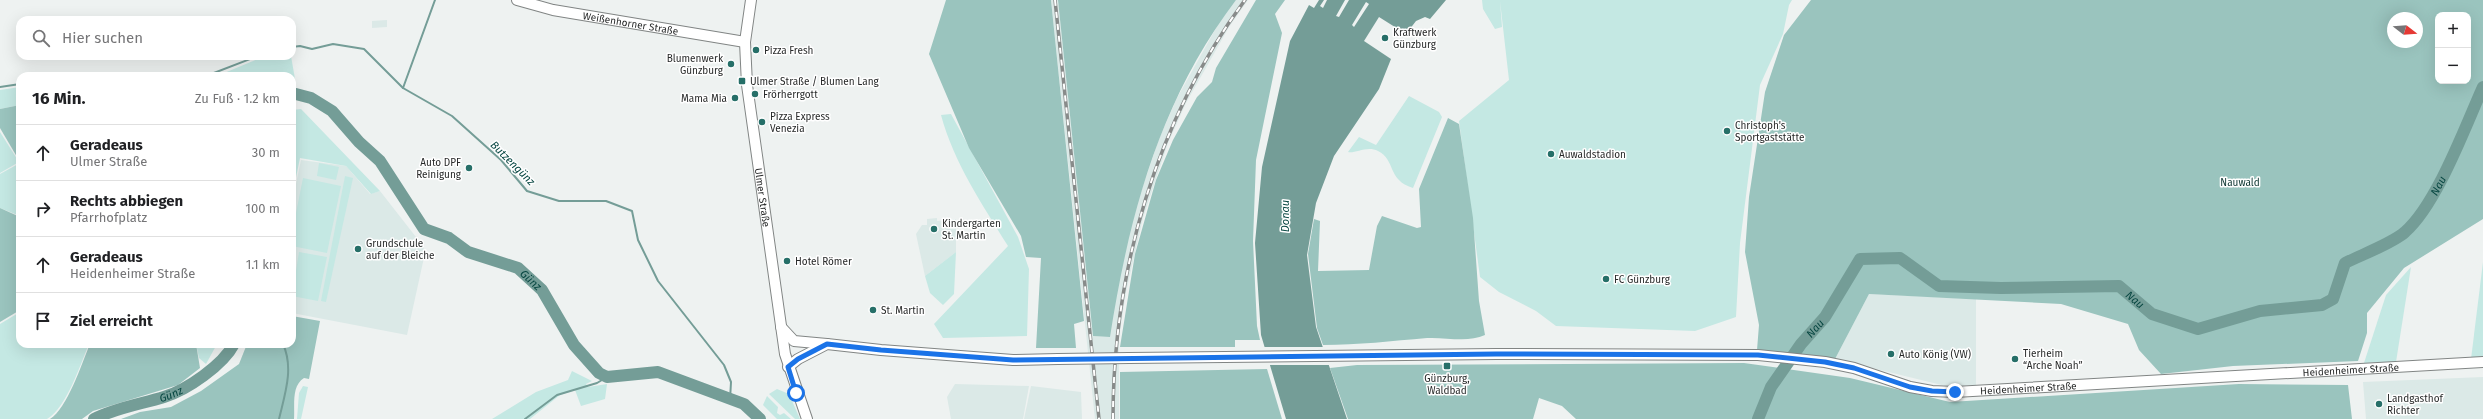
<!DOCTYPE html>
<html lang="de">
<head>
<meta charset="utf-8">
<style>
	:root { --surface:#fff; --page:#f6f6f6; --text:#202124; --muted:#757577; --line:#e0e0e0 }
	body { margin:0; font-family:"Fira Sans",sans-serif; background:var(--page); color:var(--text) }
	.controls { position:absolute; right:12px; top:12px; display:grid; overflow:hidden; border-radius:8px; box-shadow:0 4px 16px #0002 }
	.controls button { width:36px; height:36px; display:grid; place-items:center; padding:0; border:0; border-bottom:1px solid var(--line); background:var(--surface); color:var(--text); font:20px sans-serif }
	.compass { position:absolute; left:2387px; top:12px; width:36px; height:36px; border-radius:50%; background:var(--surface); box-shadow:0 4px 16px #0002; rotate:107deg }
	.stop { position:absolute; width:12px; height:12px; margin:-9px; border:3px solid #1a73e8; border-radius:50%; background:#fff }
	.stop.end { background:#1a73e8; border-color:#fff; box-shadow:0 1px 4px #0008 }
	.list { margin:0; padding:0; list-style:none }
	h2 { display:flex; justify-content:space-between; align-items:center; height:52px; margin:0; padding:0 16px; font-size:17px }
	h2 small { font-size:13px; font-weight:400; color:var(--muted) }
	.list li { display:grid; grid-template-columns:26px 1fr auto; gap:12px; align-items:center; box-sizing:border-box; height:56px; padding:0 16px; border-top:1px solid var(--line) }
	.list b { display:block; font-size:15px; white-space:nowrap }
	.list p { margin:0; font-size:13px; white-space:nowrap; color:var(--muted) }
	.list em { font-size:13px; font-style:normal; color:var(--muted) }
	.icon { flex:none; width:22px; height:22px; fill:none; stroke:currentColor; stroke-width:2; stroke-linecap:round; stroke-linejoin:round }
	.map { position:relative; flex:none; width:2483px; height:419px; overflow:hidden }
	.search { position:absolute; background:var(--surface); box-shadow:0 4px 16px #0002; left:16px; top:16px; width:280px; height:44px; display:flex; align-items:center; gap:10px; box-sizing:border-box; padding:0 14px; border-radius:12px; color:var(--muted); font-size:15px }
	.panel { position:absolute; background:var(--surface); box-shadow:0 4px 16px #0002; left:16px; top:72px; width:280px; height:276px; border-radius:12px }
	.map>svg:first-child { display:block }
	.built { fill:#dbe9e7 }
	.green { fill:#c4e8e3 }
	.forest { fill:#9ac4be; fill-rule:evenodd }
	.water { fill:#749d97; fill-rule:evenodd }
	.pier { fill:#eef2f1 }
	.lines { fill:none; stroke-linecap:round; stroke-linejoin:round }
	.stream { stroke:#749d97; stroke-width:2 }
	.river { stroke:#749d97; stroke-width:12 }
	.secondary-casing { stroke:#818584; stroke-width:12 }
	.secondary { stroke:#fff; stroke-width:10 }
	.rail-casing { stroke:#888b8a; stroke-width:3.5 }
	.rail { stroke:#fff; stroke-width:2; stroke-dasharray:6; stroke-linecap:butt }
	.secondary-bridge-casing { stroke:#818584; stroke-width:12; stroke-linecap:butt }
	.secondary-bridge { stroke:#fff; stroke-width:10 }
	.route { stroke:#1a73e8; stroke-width:5 }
	.poi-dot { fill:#266f68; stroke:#fff; stroke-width:1.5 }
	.labels { text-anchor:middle; stroke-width:3; stroke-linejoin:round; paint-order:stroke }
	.street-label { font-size:10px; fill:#272929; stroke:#fff }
	.poi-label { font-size:10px; fill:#272929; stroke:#fff; text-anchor:start }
	.park-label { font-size:10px; fill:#0a332f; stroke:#fff }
	.water-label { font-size:11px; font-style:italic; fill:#064641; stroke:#fff }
</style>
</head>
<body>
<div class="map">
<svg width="2483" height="419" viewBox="0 0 2483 419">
	<rect width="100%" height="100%" fill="#eef2f1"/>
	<g class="built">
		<polygon points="1051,0 1058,0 1093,336 1109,337 1124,251 1133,215 1159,139 1177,98 1220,21 1236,0 1248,0 1229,27 1186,103 1168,143 1143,218 1126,292 1119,337 1119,419 1095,419"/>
		<polygon points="387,20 387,27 372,28 372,21"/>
		<polygon points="301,160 346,166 370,194 380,191 423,246 425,253 407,335 292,313 292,203"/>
		<polygon points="937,218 937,221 956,219 956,252 925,276 916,234 922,225 927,225 927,219"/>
		<polygon points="1869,294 1976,299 1976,385 1950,387 1835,359"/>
		<polygon points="2483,377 2483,419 2366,419 2363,382"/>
		<polygon points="955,384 1029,386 1023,419 951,419 947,397"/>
		<polygon points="1031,386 1081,392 1082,419 1024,419"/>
	</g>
	<g class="green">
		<polygon points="1482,0 1792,0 1789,5 1783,34 1760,85 1740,243 1736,317 1695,331 1556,326 1536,311 1499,292 1480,277 1459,121 1509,80 1500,1 1502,27 1495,29 1483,9"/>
		<polygon points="265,56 291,56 295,79 292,79 292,76 217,76"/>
		<polygon points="20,87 20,105 0,109 0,90"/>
		<path d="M1409,96L1439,112L1442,117L1413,188C1387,180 1396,160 1378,151C1367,145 1355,154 1348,152L1359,137L1376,145Z"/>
		<polygon points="301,109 380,191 371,194 346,166 300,158 292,197 292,110"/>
		<path d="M951,114L1018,237L1029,269L1027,336L943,338L934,324L1008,246C982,204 954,163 941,115Z"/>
		<polygon points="0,132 19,162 0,173"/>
		<polygon points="20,163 20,216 0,208 0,174"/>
		<polygon points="319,163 339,167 336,180 317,176"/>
		<polygon points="345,176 353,178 326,302 321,301"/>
		<polygon points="303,178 341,186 327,253 292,246 292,233"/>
		<polygon points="299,252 327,257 318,301 292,296"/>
		<polygon points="956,252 954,294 943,305 930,293 925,276"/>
		<polygon points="2483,262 2483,358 2471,359"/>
		<polygon points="2411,267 2396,362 2364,363 2386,295"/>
		<path d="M20,312V344H89C80,365 67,407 47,419H0V324Z"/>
		<polygon points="196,344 217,344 206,364 199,358"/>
		<polygon points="572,371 592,381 586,384 588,387 607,384 605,399 581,406 575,390 560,395 530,419 492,419 536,392 568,380"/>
		<polygon points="303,386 308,387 301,419 297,419 299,393"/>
		<polygon points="777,389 789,394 800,419 795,419 769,394"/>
		<polygon points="767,396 778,407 777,413 780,415 784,413 791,419 777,419 763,405"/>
	</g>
	<g class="forest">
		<polygon points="946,0 1051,0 1084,321 1074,324 1076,348 1036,348 1041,258 1026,257 1021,236 969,148 929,54"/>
		<path d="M1058,0H1236C1160,100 1129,215 1110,337L1093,336Z"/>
		<polygon points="1256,0 1285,0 1275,14 1282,33 1256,160 1253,241 1257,326 1260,340 1235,340 1235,347 1120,347 1135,254 1156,180 1173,140 1197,97 1212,82 1216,68"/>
		<path d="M1811,0H2483V219L2404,268L2367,313V333L2358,361L2233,366L2161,374L2139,350L2128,324L2061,304L1869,294L1835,359L1757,350L1759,325L1745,252L1749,197L1765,92L1784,35ZM2438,15H2468V81H2438ZM2393,18H2417V42H2393Z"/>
		<polygon points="20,105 20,162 0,128 0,109"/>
		<path d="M1448,118L1459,124L1473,218L1479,301L1485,335C1468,343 1446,337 1427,338C1392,341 1358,345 1323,345L1317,328L1308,254L1314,219L1320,221L1318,271L1369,270L1377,226L1382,216L1417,228L1421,227L1419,189Z"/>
		<polygon points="0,208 20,217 20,310 0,322"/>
		<path d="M292,316L320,321L309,379L304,378C291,386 295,406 294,419H121L140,412L171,407L201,391L239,364L247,344H292Z"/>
		<path d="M90,344H146L151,346L152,344H196L200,368L178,385L93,411L82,419H50C67,409 82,363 90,344Z"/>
		<polygon points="1744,363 1850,378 1950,402 2239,384 2348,385 2352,419 1576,419 1562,406 1539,398 1533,419 1348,419 1330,368 1357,365"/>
		<polygon points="1267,369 1282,419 1120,419 1120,372"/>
	</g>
	<path class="water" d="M1319,0H1324L1320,6L1323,8L1327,0H1345L1336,16L1339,17L1349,0H1446L1430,19L1425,17L1416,21L1406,34L1379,17L1364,41L1391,59L1379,89L1334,156L1316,203L1307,255L1316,327L1347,419H1286L1261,335L1255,243L1262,167L1290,41L1309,5L1314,8ZM1366,2L1369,4L1354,27L1352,25Z"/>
	<polygon class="pier" points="1263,347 1324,347 1330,365 1268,365"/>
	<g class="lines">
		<g class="stream">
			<polyline points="292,47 300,46 312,49 333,44 364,49 403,88 452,116 501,160 527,191 559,201 606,201 632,211 638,240 658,281 724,365 731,382 730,400"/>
			<polyline points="81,76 144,76"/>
			<polyline points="206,76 258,56"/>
			<polyline points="0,87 20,84"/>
			<polyline points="403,88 435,0"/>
			<path d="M279,419C285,394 294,368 283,344"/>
			<polyline points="525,419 557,395 597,383 607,377"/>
		</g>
		<g class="river">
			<path id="s1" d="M292,93L311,98L332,111L359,142L380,161L424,229L449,238L468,252L518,268L542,290L574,345L599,373L607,377L658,372L744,404L760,419"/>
			<path id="s2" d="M94,419C115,408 141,404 164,397C187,390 223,365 234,344"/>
			<path id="s3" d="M1758,419L1771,387L1801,344L1825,317L1860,259L1900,258L1939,286L2001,288L2119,286L2152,314L2198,329L2260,311L2322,305L2333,299L2345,263C2361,255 2393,243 2405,232C2437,204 2465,127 2483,87"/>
		</g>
		<g class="secondary-casing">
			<g id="secondary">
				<path id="s4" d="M517,0L553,10L745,42"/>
				<path id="s5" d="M751,0L745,42L747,85L785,354L807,419"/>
				<polyline points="781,327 794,341 827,344"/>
				<path id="s6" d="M1129,358L1496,354L1758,355L1825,362L1854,368L1910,387L1932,391L1955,392L2483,362"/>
				<polyline points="788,367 798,359 827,344 881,350 1013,360 1058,359"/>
			</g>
		</g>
		<use href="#secondary" class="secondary"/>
		<g class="rail-casing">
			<g id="rail">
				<polyline points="1055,0 1099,419"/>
				<path d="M1113,419C1113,270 1156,121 1245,0"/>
			</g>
		</g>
		<use href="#rail" class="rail"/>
		<g class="secondary-bridge-casing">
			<polyline id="secondary-bridge" points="1058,359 1129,358"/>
		</g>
		<use href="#secondary-bridge" class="secondary-bridge"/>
	</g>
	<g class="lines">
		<polyline class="route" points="796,393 788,367 798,359 827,344 881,350 1013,360 1496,354 1758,355 1825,362 1854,368 1910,387 1932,391 1955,392"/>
	</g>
	<g class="poi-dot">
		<circle cx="1385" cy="38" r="4"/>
		<circle cx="756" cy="50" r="4"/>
		<circle cx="731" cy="64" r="4"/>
		<rect x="738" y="77" width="8" height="8" rx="2"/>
		<circle cx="755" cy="94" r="4"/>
		<circle cx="735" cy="98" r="4"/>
		<circle cx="762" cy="122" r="4"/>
		<circle cx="1727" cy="131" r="4"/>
		<circle cx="1551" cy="154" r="4"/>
		<circle cx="469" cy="168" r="4"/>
		<circle cx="934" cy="229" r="4"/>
		<circle cx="358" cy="249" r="4"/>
		<circle cx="787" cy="261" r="4"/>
		<circle cx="1606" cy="279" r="4"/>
		<circle cx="873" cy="310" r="4"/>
		<circle cx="1891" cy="354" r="4"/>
		<circle cx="2015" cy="359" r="4"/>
		<rect x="1443" y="362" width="8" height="8" rx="2"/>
		<circle cx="2379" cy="404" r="4"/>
	</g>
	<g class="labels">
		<g class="street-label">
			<text dy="4" stroke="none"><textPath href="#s4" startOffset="116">Weißenhorner Straße</textPath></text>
			<text dy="4" stroke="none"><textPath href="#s5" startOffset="199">Ulmer Straße</textPath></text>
			<text dy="4" stroke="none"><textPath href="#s6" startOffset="1227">Heidenheimer Straße</textPath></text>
			<text dy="4" stroke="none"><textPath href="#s6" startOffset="904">Heidenheimer Straße</textPath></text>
		</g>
		<g class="poi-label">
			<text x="1393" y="36">Kraftwerk<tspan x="1393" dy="12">Günzburg</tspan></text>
			<text x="764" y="54">Pizza Fresh</text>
			<text x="723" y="62" text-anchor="end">Blumenwerk<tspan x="723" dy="12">Günzburg</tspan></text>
			<text x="750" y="85">Ulmer Straße / Blumen Lang</text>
			<text x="763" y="98">Frörherrgott</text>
			<text x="727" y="102" text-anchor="end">Mama Mia</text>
			<text x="770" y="120">Pizza Express<tspan x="770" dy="12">Venezia</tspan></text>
			<text x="1735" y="129">Christoph's<tspan x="1735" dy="12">Sportgaststätte</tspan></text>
			<text x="1559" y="158">Auwaldstadion</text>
			<text x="461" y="166" text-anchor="end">Auto DPF<tspan x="461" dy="12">Reinigung</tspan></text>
			<text x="942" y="227">Kindergarten<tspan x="942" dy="12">St. Martin</tspan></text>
			<text x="366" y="247">Grundschule<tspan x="366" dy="12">auf der Bleiche</tspan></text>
			<text x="795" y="265">Hotel Römer</text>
			<text x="1614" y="283">FC Günzburg</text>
			<text x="881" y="314">St. Martin</text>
			<text x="2023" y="357">Tierheim<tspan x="2023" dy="12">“Arche Noah”</tspan></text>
			<text x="1899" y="358">Auto König (VW)</text>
			<text x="1447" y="382" text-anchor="middle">Günzburg,<tspan x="1447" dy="12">Waldbad</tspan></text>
			<text x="2387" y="402">Landgasthof<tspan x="2387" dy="12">Richter</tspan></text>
		</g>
		<g class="park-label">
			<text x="2240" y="186">Nauwald</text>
		</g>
		<g class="water-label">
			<text transform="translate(513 163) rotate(45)" y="4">Butzengünz</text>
			<text dy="4" stroke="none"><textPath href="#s3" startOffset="853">Nau</textPath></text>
			<text transform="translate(1285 216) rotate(-90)" y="4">Donau</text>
			<text dy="4" stroke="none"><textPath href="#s1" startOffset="315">Günz</textPath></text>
			<text dy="4" stroke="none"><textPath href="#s3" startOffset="480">Nau</textPath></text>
			<text dy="4" stroke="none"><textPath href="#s3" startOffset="108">Nau</textPath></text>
			<text dy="4" stroke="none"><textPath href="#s2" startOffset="81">Günz</textPath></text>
		</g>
	</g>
</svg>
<div class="controls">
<button>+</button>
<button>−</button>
</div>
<svg class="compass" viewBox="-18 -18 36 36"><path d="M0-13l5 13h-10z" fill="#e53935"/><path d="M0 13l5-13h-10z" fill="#757577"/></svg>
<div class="stop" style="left:796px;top:393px"></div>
<div class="stop end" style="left:1955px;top:392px"></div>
<div class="search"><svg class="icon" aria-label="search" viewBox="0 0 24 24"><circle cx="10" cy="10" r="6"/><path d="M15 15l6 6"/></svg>Hier suchen</div>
<section class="panel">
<h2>16 Min.<small>Zu Fuß · 1.2 km</small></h2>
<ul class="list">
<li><svg class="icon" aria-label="ahead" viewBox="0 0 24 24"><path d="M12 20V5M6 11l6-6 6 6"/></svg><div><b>Geradeaus</b><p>Ulmer Straße</p></div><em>30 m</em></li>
<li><svg class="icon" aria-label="right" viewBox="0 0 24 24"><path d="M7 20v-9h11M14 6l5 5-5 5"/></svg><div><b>Rechts abbiegen</b><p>Pfarrhofplatz</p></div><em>100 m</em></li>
<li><svg class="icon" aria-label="ahead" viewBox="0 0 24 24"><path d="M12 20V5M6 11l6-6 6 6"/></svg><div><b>Geradeaus</b><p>Heidenheimer Straße</p></div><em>1.1 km</em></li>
<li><svg class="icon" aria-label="arrive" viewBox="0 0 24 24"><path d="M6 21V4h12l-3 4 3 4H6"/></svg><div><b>Ziel erreicht</b></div></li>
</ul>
</section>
</div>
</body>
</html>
